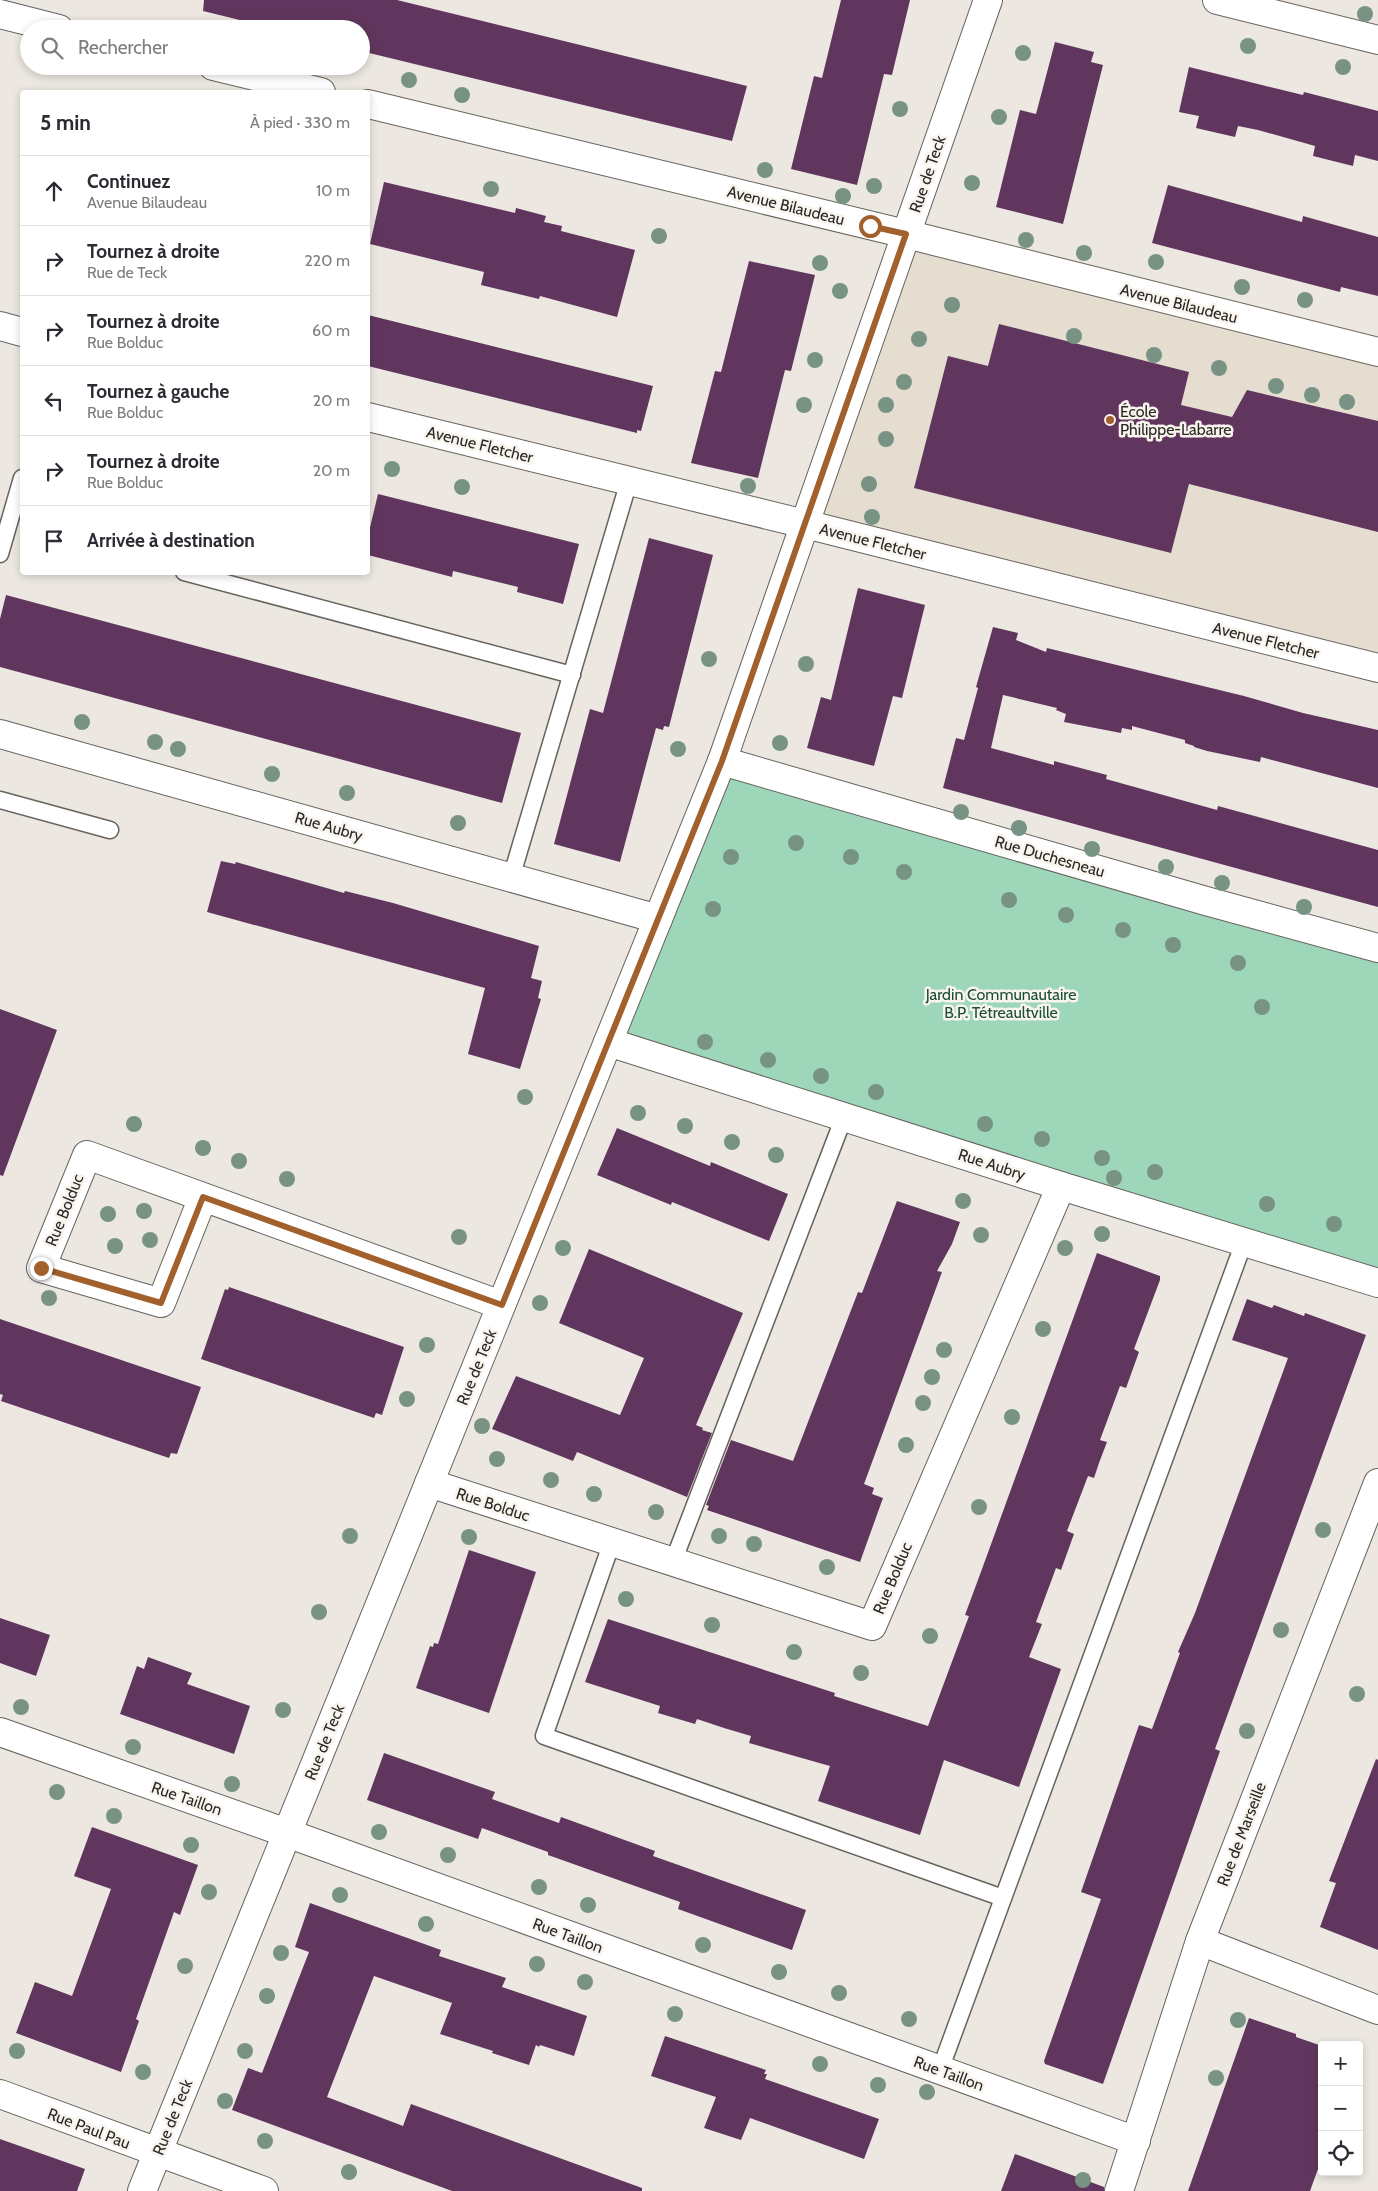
<!DOCTYPE html>
<html lang="fr">
<head>
<meta charset="utf-8">
<style>
	:root { --surface:#fff; --page:#f7f7f7; --text:#2b2b33; --muted:#7c7c81; --line:#e1e1e2 }
	body { margin:0; font-family:Cabin,sans-serif; background:var(--page); color:var(--text) }
	.controls { position:absolute; right:15px; bottom:15px; display:grid; overflow:hidden; border-radius:5px; box-shadow:0 2px 8px #0003 }
	.controls button { width:45px; height:45px; display:grid; place-items:center; padding:0; border:0; border-bottom:1px solid var(--line); background:var(--surface); color:var(--text); font:25px sans-serif }
	.stop { position:absolute; width:15px; height:15px; margin:-11px; border:4px solid #a2602c; border-radius:50%; background:#fff }
	.stop.end { background:#a2602c; border-color:#fff; box-shadow:0 1px 5px #0008 }
	.list { margin:0; padding:0; list-style:none }
	h2 { display:flex; justify-content:space-between; align-items:center; height:65px; margin:0; padding:0 20px; font-size:21px }
	h2 small { font-size:16px; font-weight:400; color:var(--muted) }
	.list li { display:grid; grid-template-columns:32px 1fr auto; gap:15px; align-items:center; box-sizing:border-box; height:70px; padding:0 20px; border-top:1px solid var(--line) }
	.list b { display:block; font-size:19px; white-space:nowrap }
	.list p { margin:0; font-size:16px; white-space:nowrap; color:var(--muted) }
	.list em { font-size:16px; font-style:normal; color:var(--muted) }
	.icon { flex:none; width:28px; height:28px; fill:none; stroke:currentColor; stroke-width:2; stroke-linecap:round; stroke-linejoin:round }
	.map { position:relative; flex:none; width:1378px; height:2191px; overflow:hidden }
	.search { position:absolute; background:var(--surface); box-shadow:0 2px 8px #0003; left:20px; top:20px; width:350px; height:55px; display:flex; align-items:center; gap:12px; box-sizing:border-box; padding:0 18px; border-radius:28px; color:var(--muted); font-size:19px }
	.panel { position:absolute; background:var(--surface); box-shadow:0 2px 8px #0003; left:20px; top:90px; width:350px; height:485px; border-radius:5px }
	.map>svg:first-child { display:block }
	.built { fill:#e4ddd0 }
	.green { fill:#9dd6b9 }
	.building { fill:#61365e }
	.lines { fill:none; stroke-linecap:round; stroke-linejoin:round }
	.lane-casing { stroke:#66635d; stroke-width:19 }
	.street-casing { stroke:#66635d; stroke-width:30 }
	.lane { stroke:#fff; stroke-width:16 }
	.street { stroke:#fff; stroke-width:28 }
	.tree { fill:#789384 }
	.route { stroke:#a2602c; stroke-width:6 }
	.poi-dot { fill:#a2602c; stroke:#f9f5ee; stroke-width:2 }
	.labels { text-anchor:middle; stroke-width:5; stroke-linejoin:round; paint-order:stroke }
	.street-label { font-size:16px; fill:#2b2927; stroke:#f9f5ee }
	.poi-label { font-size:16px; fill:#2b2927; stroke:#f9f5ee; text-anchor:start }
	.park-label { font-size:16px; fill:#194e37; stroke:#f9f5ee }
</style>
</head>
<body>
<div class="map">
<svg width="1378" height="2191" viewBox="0 0 1378 2191">
	<rect width="100%" height="100%" fill="#ece8e1"/>
	<polygon class="built" points="906,234 1378,352 1378,668 805,524"/>
	<polygon class="green" points="722,761 1378,948 1378,1283 608,1042"/>
	<g class="building">
		<polygon points="204,0 397,0 747,86 732,141 361,51 361,29 277,29 203,11"/>
		<polygon points="841,0 910,0 892,75 884,74 857,185 791,169 814,76 822,78"/>
		<polygon points="1055,42 1094,52 1091,62 1103,65 1063,224 996,207 1020,110 1036,114"/>
		<polygon points="1189,67 1303,95 1304,92 1378,111 1378,161 1355,155 1353,166 1313,156 1315,146 1258,130 1238,126 1235,137 1196,128 1199,116 1179,112"/>
		<polygon points="384,182 515,213 516,208 546,216 544,222 562,226 561,231 635,250 617,317 540,296 539,299 481,285 484,272 370,244"/>
		<polygon points="1168,185 1302,222 1303,216 1378,237 1378,296 1341,287 1340,292 1152,243"/>
		<polygon points="749,261 815,275 791,371 785,370 758,478 691,463 715,371 721,372"/>
		<polygon points="368,315 653,386 641,431 637,430 637,433 368,366"/>
		<polygon points="999,324 1189,372 1181,405 1232,417 1247,390 1378,421 1378,532 1189,484 1171,553 914,488 948,356 988,366"/>
		<polygon points="378,494 579,544 563,604 517,592 518,587 453,571 452,577 368,555 368,536"/>
		<polygon points="649,538 713,555 669,727 664,726 663,730 656,728 620,862 554,844 590,709 603,713"/>
		<polygon points="858,588 925,605 902,698 893,696 874,766 807,748 821,697 831,700"/>
		<polygon points="6,595 521,733 502,803 0,667 0,619"/>
		<polygon points="993,627 1018,633 1016,640 1046,652 1047,648 1244,696 1303,713 1378,730 1378,788 1261,757 1260,762 1207,751 1194,747 1194,746 1185,743 1185,740 1132,726 1132,730 1122,728 1121,733 1064,722 1066,714 1056,710 1057,708 1003,695 991,748 1054,765 1054,761 1107,775 1106,779 1217,810 1218,806 1378,850 1378,907 943,788 956,738 964,740 978,688 976,687"/>
		<polygon points="221,861 235,864 236,862 344,893 345,891 393,903 539,946 531,978 542,981 538,998 541,999 520,1069 468,1054 485,988 207,912"/>
		<polygon points="0,1009 57,1030 3,1176 0,1175"/>
		<polygon points="617,1128 710,1166 711,1162 788,1194 769,1241 672,1202 671,1205 597,1175"/>
		<polygon points="897,1201 960,1222 952,1244 937,1271 942,1272 864,1484 874,1488 872,1494 883,1498 860,1562 707,1510 709,1506 706,1505 731,1440 793,1461 858,1292 862,1293"/>
		<polygon points="589,1249 743,1313 696,1425 703,1428 702,1430 712,1433 687,1497 577,1452 573,1461 492,1429 516,1376 620,1415 644,1358 559,1323"/>
		<polygon points="1097,1253 1160,1276 1160,1280 1134,1349 1139,1352 1126,1388 1120,1386 1100,1440 1107,1442 1099,1463 1094,1478 1088,1476 1067,1531 1074,1534 1061,1570 1056,1568 1036,1622 1042,1624 1029,1657 1061,1669 1019,1787 944,1760 920,1835 818,1801 830,1766 749,1743 751,1736 724,1728 697,1719 695,1724 658,1713 660,1706 585,1682 608,1619 835,1693 834,1696 928,1726 969,1616 965,1615 982,1569"/>
		<polygon points="229,1287 404,1347 382,1415 376,1413 374,1418 201,1359 225,1289 228,1290"/>
		<polygon points="1247,1299 1272,1308 1274,1305 1304,1316 1305,1313 1366,1335 1215,1749 1220,1751 1103,2084 1045,2064 1044,2061 1101,1899 1081,1892 1096,1849 1139,1725 1152,1729 1180,1653 1178,1652 1195,1613 1288,1358 1232,1340"/>
		<polygon points="0,1319 201,1387 177,1454 171,1453 169,1458 1,1401 3,1395 0,1394"/>
		<polygon points="469,1550 536,1572 489,1713 416,1688 430,1646 433,1647 434,1643 438,1644"/>
		<polygon points="0,1618 50,1635 36,1676 0,1663"/>
		<polygon points="148,1657 192,1673 187,1684 250,1706 234,1754 120,1714 137,1666 144,1669"/>
		<polygon points="384,1753 495,1792 492,1799 559,1823 561,1817 655,1851 653,1856 806,1910 792,1950 678,1909 680,1902 548,1855 548,1852 482,1828 478,1839 367,1800"/>
		<polygon points="1376,1759 1378,1760 1378,1950 1320,1927 1336,1883 1329,1881"/>
		<polygon points="92,1827 198,1865 180,1915 174,1912 136,2019 139,2021 121,2072 16,2033 35,1982 72,1996 111,1889 74,1876"/>
		<polygon points="310,1903 441,1950 439,1956 506,1978 502,1987 587,2016 574,2056 540,2045 539,2047 536,2045 529,2065 492,2053 493,2051 440,2034 452,2003 374,1976 327,2097 403,2126 411,2104 642,2188 642,2191 452,2191 232,2110 248,2068 262,2073 309,1952 295,1947"/>
		<polygon points="1249,2018 1296,2034 1296,2037 1322,2046 1322,2158 1310,2191 1188,2191"/>
		<polygon points="665,2036 766,2070 764,2074 767,2074 765,2079 879,2119 864,2159 750,2118 741,2140 704,2128 716,2097 651,2076"/>
		<polygon points="0,2139 85,2169 77,2191 0,2191"/>
		<polygon points="1015,2154 1104,2187 1104,2191 1001,2191"/>
	</g>
	<g class="lines">
		<g class="lane-casing">
			<g id="lane">
				<polyline points="0,554 22,478"/>
				<polyline points="184,572 572,675"/>
				<polyline points="0,800 110,830"/>
				<polyline points="511,878 629,481"/>
				<polyline points="612,1542 544,1736 1003,1898"/>
				<polyline points="673,1562 844,1117"/>
				<polyline points="940,2070 1244,1242"/>
			</g>
		</g>
		<g class="street-casing">
			<g id="street">
				<polyline points="1217,0 1378,40"/>
				<polyline points="0,14 59,29"/>
				<polyline points="213,66 321,92"/>
				<polyline points="368,104 906,234 1378,352"/>
				<polyline points="0,326 22,332"/>
				<polyline points="368,417 805,524 1378,668"/>
				<polyline points="0,734 658,919"/>
				<polyline points="722,761 1206,901 1378,948"/>
				<polyline points="608,1042 1061,1186 1378,1283"/>
				<polyline points="203,1197 161,1303 41,1268 87,1155 501,1305"/>
				<polyline points="429,1483 872,1626 1061,1186"/>
				<polyline points="0,1732 287,1833 1136,2141"/>
				<polyline points="1200,1941 1378,2010"/>
				<polyline points="0,2094 264,2191"/>
				<polyline points="142,2191 722,761 988,0"/>
				<polyline points="1119,2191 1200,1941 1378,1483"/>
			</g>
		</g>
		<use href="#lane" class="lane"/>
		<use href="#street" class="street"/>
	</g>
	<g class="tree">
		<circle cx="1365" cy="14" r="8"/>
		<circle cx="1248" cy="46" r="8"/>
		<circle cx="1023" cy="53" r="8"/>
		<circle cx="1343" cy="67" r="8"/>
		<circle cx="409" cy="80" r="8"/>
		<circle cx="462" cy="95" r="8"/>
		<circle cx="900" cy="109" r="8"/>
		<circle cx="999" cy="117" r="8"/>
		<circle cx="765" cy="170" r="8"/>
		<circle cx="972" cy="183" r="8"/>
		<circle cx="874" cy="186" r="8"/>
		<circle cx="491" cy="189" r="8"/>
		<circle cx="843" cy="196" r="8"/>
		<circle cx="659" cy="236" r="8"/>
		<circle cx="1026" cy="240" r="8"/>
		<circle cx="1084" cy="253" r="8"/>
		<circle cx="1156" cy="262" r="8"/>
		<circle cx="820" cy="263" r="8"/>
		<circle cx="1242" cy="287" r="8"/>
		<circle cx="840" cy="291" r="8"/>
		<circle cx="1305" cy="300" r="8"/>
		<circle cx="952" cy="305" r="8"/>
		<circle cx="1074" cy="336" r="8"/>
		<circle cx="919" cy="339" r="8"/>
		<circle cx="1154" cy="355" r="8"/>
		<circle cx="815" cy="360" r="8"/>
		<circle cx="1219" cy="368" r="8"/>
		<circle cx="904" cy="382" r="8"/>
		<circle cx="1276" cy="386" r="8"/>
		<circle cx="1312" cy="395" r="8"/>
		<circle cx="1347" cy="402" r="8"/>
		<circle cx="804" cy="405" r="8"/>
		<circle cx="886" cy="405" r="8"/>
		<circle cx="886" cy="439" r="8"/>
		<circle cx="392" cy="469" r="8"/>
		<circle cx="869" cy="484" r="8"/>
		<circle cx="748" cy="486" r="8"/>
		<circle cx="462" cy="487" r="8"/>
		<circle cx="872" cy="517" r="8"/>
		<circle cx="709" cy="659" r="8"/>
		<circle cx="806" cy="664" r="8"/>
		<circle cx="82" cy="722" r="8"/>
		<circle cx="155" cy="742" r="8"/>
		<circle cx="780" cy="743" r="8"/>
		<circle cx="178" cy="749" r="8"/>
		<circle cx="678" cy="749" r="8"/>
		<circle cx="272" cy="774" r="8"/>
		<circle cx="347" cy="793" r="8"/>
		<circle cx="961" cy="812" r="8"/>
		<circle cx="458" cy="823" r="8"/>
		<circle cx="1019" cy="828" r="8"/>
		<circle cx="796" cy="843" r="8"/>
		<circle cx="1092" cy="849" r="8"/>
		<circle cx="731" cy="857" r="8"/>
		<circle cx="851" cy="857" r="8"/>
		<circle cx="1166" cy="867" r="8"/>
		<circle cx="904" cy="872" r="8"/>
		<circle cx="1222" cy="883" r="8"/>
		<circle cx="1009" cy="900" r="8"/>
		<circle cx="1304" cy="907" r="8"/>
		<circle cx="713" cy="909" r="8"/>
		<circle cx="1066" cy="915" r="8"/>
		<circle cx="1123" cy="930" r="8"/>
		<circle cx="1173" cy="945" r="8"/>
		<circle cx="1238" cy="963" r="8"/>
		<circle cx="1262" cy="1007" r="8"/>
		<circle cx="705" cy="1042" r="8"/>
		<circle cx="768" cy="1060" r="8"/>
		<circle cx="821" cy="1076" r="8"/>
		<circle cx="876" cy="1092" r="8"/>
		<circle cx="525" cy="1097" r="8"/>
		<circle cx="638" cy="1113" r="8"/>
		<circle cx="134" cy="1124" r="8"/>
		<circle cx="985" cy="1124" r="8"/>
		<circle cx="685" cy="1126" r="8"/>
		<circle cx="1042" cy="1139" r="8"/>
		<circle cx="732" cy="1142" r="8"/>
		<circle cx="203" cy="1148" r="8"/>
		<circle cx="776" cy="1155" r="8"/>
		<circle cx="1102" cy="1158" r="8"/>
		<circle cx="239" cy="1161" r="8"/>
		<circle cx="1155" cy="1172" r="8"/>
		<circle cx="1114" cy="1178" r="8"/>
		<circle cx="287" cy="1179" r="8"/>
		<circle cx="963" cy="1201" r="8"/>
		<circle cx="1267" cy="1204" r="8"/>
		<circle cx="144" cy="1211" r="8"/>
		<circle cx="108" cy="1214" r="8"/>
		<circle cx="1334" cy="1224" r="8"/>
		<circle cx="1102" cy="1234" r="8"/>
		<circle cx="981" cy="1235" r="8"/>
		<circle cx="459" cy="1237" r="8"/>
		<circle cx="150" cy="1240" r="8"/>
		<circle cx="115" cy="1246" r="8"/>
		<circle cx="563" cy="1248" r="8"/>
		<circle cx="1065" cy="1248" r="8"/>
		<circle cx="49" cy="1298" r="8"/>
		<circle cx="540" cy="1303" r="8"/>
		<circle cx="1043" cy="1329" r="8"/>
		<circle cx="427" cy="1345" r="8"/>
		<circle cx="944" cy="1350" r="8"/>
		<circle cx="932" cy="1377" r="8"/>
		<circle cx="407" cy="1399" r="8"/>
		<circle cx="923" cy="1403" r="8"/>
		<circle cx="1012" cy="1417" r="8"/>
		<circle cx="482" cy="1426" r="8"/>
		<circle cx="906" cy="1445" r="8"/>
		<circle cx="497" cy="1459" r="8"/>
		<circle cx="551" cy="1480" r="8"/>
		<circle cx="594" cy="1494" r="8"/>
		<circle cx="979" cy="1507" r="8"/>
		<circle cx="656" cy="1512" r="8"/>
		<circle cx="1323" cy="1530" r="8"/>
		<circle cx="350" cy="1536" r="8"/>
		<circle cx="719" cy="1536" r="8"/>
		<circle cx="469" cy="1537" r="8"/>
		<circle cx="754" cy="1544" r="8"/>
		<circle cx="827" cy="1567" r="8"/>
		<circle cx="626" cy="1599" r="8"/>
		<circle cx="319" cy="1612" r="8"/>
		<circle cx="712" cy="1625" r="8"/>
		<circle cx="1281" cy="1630" r="8"/>
		<circle cx="930" cy="1636" r="8"/>
		<circle cx="794" cy="1652" r="8"/>
		<circle cx="861" cy="1673" r="8"/>
		<circle cx="1357" cy="1694" r="8"/>
		<circle cx="21" cy="1707" r="8"/>
		<circle cx="283" cy="1710" r="8"/>
		<circle cx="1247" cy="1731" r="8"/>
		<circle cx="133" cy="1747" r="8"/>
		<circle cx="232" cy="1784" r="8"/>
		<circle cx="57" cy="1792" r="8"/>
		<circle cx="114" cy="1816" r="8"/>
		<circle cx="379" cy="1832" r="8"/>
		<circle cx="191" cy="1845" r="8"/>
		<circle cx="448" cy="1855" r="8"/>
		<circle cx="539" cy="1887" r="8"/>
		<circle cx="209" cy="1892" r="8"/>
		<circle cx="340" cy="1895" r="8"/>
		<circle cx="588" cy="1905" r="8"/>
		<circle cx="426" cy="1924" r="8"/>
		<circle cx="703" cy="1945" r="8"/>
		<circle cx="281" cy="1953" r="8"/>
		<circle cx="537" cy="1964" r="8"/>
		<circle cx="185" cy="1966" r="8"/>
		<circle cx="779" cy="1972" r="8"/>
		<circle cx="585" cy="1982" r="8"/>
		<circle cx="839" cy="1993" r="8"/>
		<circle cx="267" cy="1996" r="8"/>
		<circle cx="675" cy="2014" r="8"/>
		<circle cx="909" cy="2019" r="8"/>
		<circle cx="1238" cy="2020" r="8"/>
		<circle cx="17" cy="2051" r="8"/>
		<circle cx="245" cy="2051" r="8"/>
		<circle cx="820" cy="2064" r="8"/>
		<circle cx="143" cy="2072" r="8"/>
		<circle cx="1216" cy="2078" r="8"/>
		<circle cx="878" cy="2085" r="8"/>
		<circle cx="927" cy="2092" r="8"/>
		<circle cx="225" cy="2101" r="8"/>
		<circle cx="265" cy="2141" r="8"/>
		<circle cx="349" cy="2172" r="8"/>
		<circle cx="1083" cy="2180" r="8"/>
	</g>
	<g class="lines">
		<polyline class="route" points="41,1268 161,1303 203,1197 502,1305 722,761 906,234 870,226"/>
	</g>
	<circle class="poi-dot" cx="1110" cy="420" r="5"/>
	<g class="labels">
		<g class="street-label">
			<text transform="translate(927 174) rotate(-71)" y="6">Rue de Teck</text>
			<text transform="translate(786 205) rotate(14)" y="6">Avenue Bilaudeau</text>
			<text transform="translate(1179 303) rotate(14)" y="6">Avenue Bilaudeau</text>
			<text transform="translate(480 444) rotate(14)" y="6">Avenue Fletcher</text>
			<text transform="translate(873 541) rotate(14)" y="6">Avenue Fletcher</text>
			<text transform="translate(1266 640) rotate(14)" y="6">Avenue Fletcher</text>
			<text transform="translate(329 826) rotate(16)" y="6">Rue Aubry</text>
			<text transform="translate(1050 856) rotate(16)" y="6">Rue Duchesneau</text>
			<text transform="translate(992 1164) rotate(18)" y="6">Rue Aubry</text>
			<text transform="translate(64 1210) rotate(-68)" y="6">Rue Bolduc</text>
			<text transform="translate(476 1367) rotate(-68)" y="6">Rue de Teck</text>
			<text transform="translate(493 1504) rotate(18)" y="6">Rue Bolduc</text>
			<text transform="translate(892 1578) rotate(-67)" y="6">Rue Bolduc</text>
			<text transform="translate(324 1742) rotate(-68)" y="6">Rue de Teck</text>
			<text transform="translate(187 1798) rotate(19)" y="6">Rue Taillon</text>
			<text transform="translate(1241 1834) rotate(-69)" y="6">Rue de Marseille</text>
			<text transform="translate(568 1935) rotate(20)" y="6">Rue Taillon</text>
			<text transform="translate(949 2073) rotate(20)" y="6">Rue Taillon</text>
			<text transform="translate(172 2117) rotate(-68)" y="6">Rue de Teck</text>
			<text transform="translate(89 2128) rotate(21)" y="6">Rue Paul Pau</text>
		</g>
		<g class="poi-label">
			<text x="1120" y="417">École<tspan x="1120" dy="18">Philippe-Labarre</tspan></text>
		</g>
		<g class="park-label">
			<text x="1001" y="1000">Jardin Communautaire<tspan x="1001" dy="18">B.P. Tétreaultville</tspan></text>
		</g>
	</g>
</svg>
<div class="controls">
<button>+</button>
<button>−</button>
<button><svg class="icon" aria-label="locate" viewBox="0 0 24 24"><circle cx="12" cy="12" r="6"/><path d="M12 2v4M12 18v4M2 12h4M18 12h4"/></svg></button>
</div>
<div class="stop" style="left:870px;top:226px"></div>
<div class="stop end" style="left:41px;top:1268px"></div>
<div class="search"><svg class="icon" aria-label="search" viewBox="0 0 24 24"><circle cx="10" cy="10" r="6"/><path d="M15 15l6 6"/></svg>Rechercher</div>
<section class="panel">
<h2>5 min<small>À pied · 330 m</small></h2>
<ul class="list">
<li><svg class="icon" aria-label="ahead" viewBox="0 0 24 24"><path d="M12 20V5M6 11l6-6 6 6"/></svg><div><b>Continuez</b><p>Avenue Bilaudeau</p></div><em>10 m</em></li>
<li><svg class="icon" aria-label="right" viewBox="0 0 24 24"><path d="M7 20v-9h11M14 6l5 5-5 5"/></svg><div><b>Tournez à droite</b><p>Rue de Teck</p></div><em>220 m</em></li>
<li><svg class="icon" aria-label="right" viewBox="0 0 24 24"><path d="M7 20v-9h11M14 6l5 5-5 5"/></svg><div><b>Tournez à droite</b><p>Rue Bolduc</p></div><em>60 m</em></li>
<li><svg class="icon" aria-label="left" viewBox="0 0 24 24"><path d="M17 20v-9H6M10 6l-5 5 5 5"/></svg><div><b>Tournez à gauche</b><p>Rue Bolduc</p></div><em>20 m</em></li>
<li><svg class="icon" aria-label="right" viewBox="0 0 24 24"><path d="M7 20v-9h11M14 6l5 5-5 5"/></svg><div><b>Tournez à droite</b><p>Rue Bolduc</p></div><em>20 m</em></li>
<li><svg class="icon" aria-label="arrive" viewBox="0 0 24 24"><path d="M6 21V4h12l-3 4 3 4H6"/></svg><div><b>Arrivée à destination</b></div></li>
</ul>
</section>
</div>
</body>
</html>
